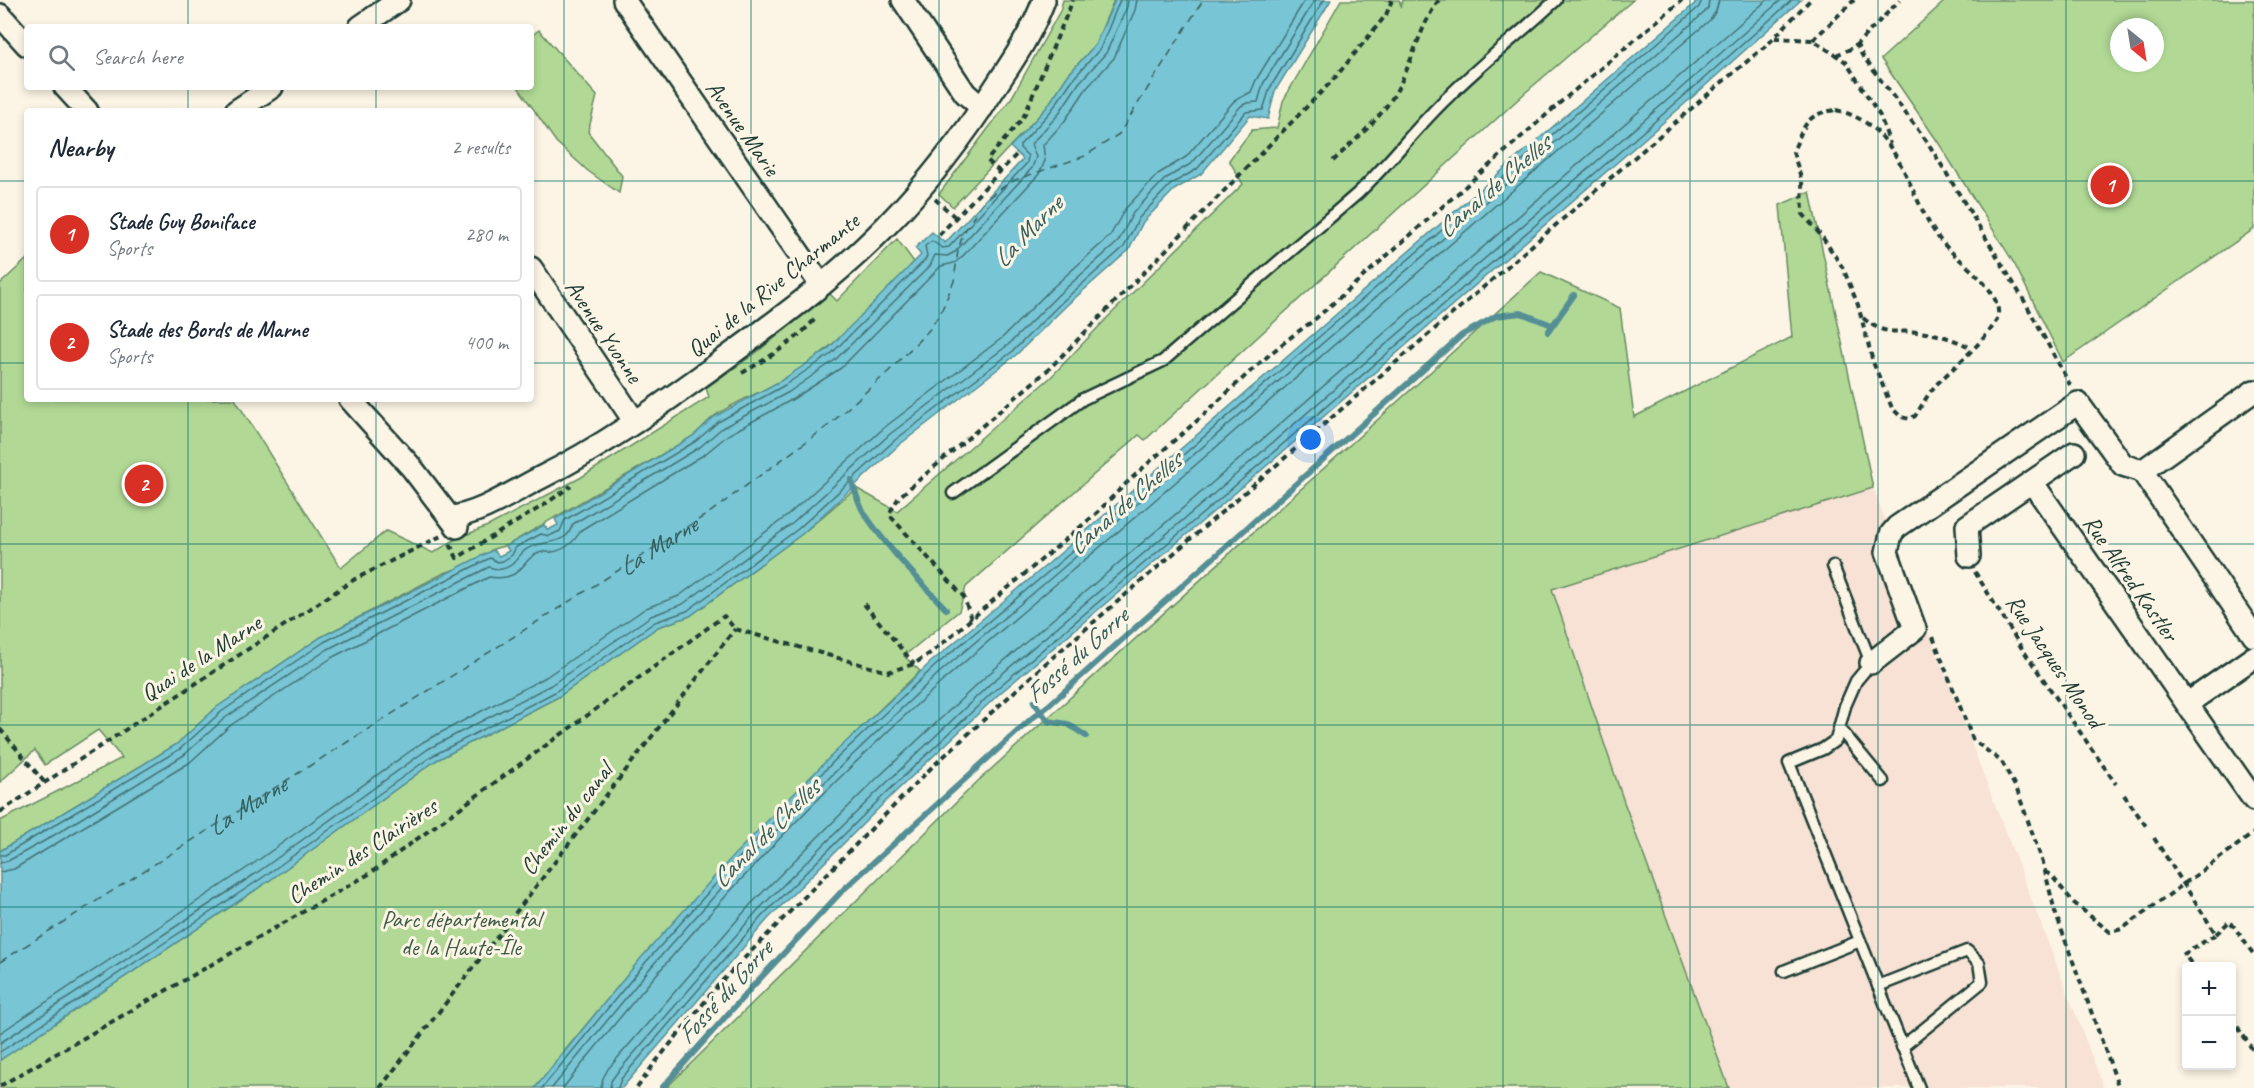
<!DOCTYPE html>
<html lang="en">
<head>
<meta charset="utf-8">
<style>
	:root { --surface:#fff; --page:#f2f2f3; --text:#1f2937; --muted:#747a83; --line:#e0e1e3; --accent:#d93025 }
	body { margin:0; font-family:Caveat,sans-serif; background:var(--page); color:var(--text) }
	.controls { position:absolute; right:18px; bottom:18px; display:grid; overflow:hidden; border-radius:6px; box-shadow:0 3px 9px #0003 }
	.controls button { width:54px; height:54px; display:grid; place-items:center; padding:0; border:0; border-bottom:2px solid var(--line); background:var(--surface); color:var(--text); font:30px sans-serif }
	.compass { position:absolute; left:2110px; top:18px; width:54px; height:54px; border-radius:50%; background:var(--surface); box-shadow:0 3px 9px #0003; rotate:150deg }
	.you { position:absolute; left:1311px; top:440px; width:21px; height:21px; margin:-15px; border:4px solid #fff; border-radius:50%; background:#1a73e8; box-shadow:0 0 0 9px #1a73e833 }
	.badge { display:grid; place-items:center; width:39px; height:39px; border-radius:50%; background:var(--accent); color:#fff; font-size:20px; font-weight:700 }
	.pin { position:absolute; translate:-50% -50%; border:3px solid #fff; box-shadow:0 2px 6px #0006 }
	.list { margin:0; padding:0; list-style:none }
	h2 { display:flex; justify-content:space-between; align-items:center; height:78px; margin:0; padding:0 24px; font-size:26px }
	h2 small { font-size:20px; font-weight:400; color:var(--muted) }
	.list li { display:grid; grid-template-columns:39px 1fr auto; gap:18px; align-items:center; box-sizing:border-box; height:96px; margin:0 12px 12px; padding:0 12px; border:2px solid var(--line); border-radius:6px }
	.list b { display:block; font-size:22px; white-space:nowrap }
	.list p { margin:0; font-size:20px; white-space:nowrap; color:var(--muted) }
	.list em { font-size:20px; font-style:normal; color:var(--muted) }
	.icon { flex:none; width:33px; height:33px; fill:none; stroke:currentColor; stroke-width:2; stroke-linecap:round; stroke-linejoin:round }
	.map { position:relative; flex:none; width:2254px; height:1088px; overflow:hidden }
	.search { position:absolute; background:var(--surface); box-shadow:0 3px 9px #0003; left:24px; top:24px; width:510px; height:66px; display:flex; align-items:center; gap:15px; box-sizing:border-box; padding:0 21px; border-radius:6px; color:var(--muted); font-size:22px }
	.panel { position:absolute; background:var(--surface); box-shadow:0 3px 9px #0003; left:24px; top:108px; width:510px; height:294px; border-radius:6px }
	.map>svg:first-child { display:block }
	.built { fill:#f8e1d5 }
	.green { fill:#b1d995; stroke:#688b64; stroke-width:1.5; fill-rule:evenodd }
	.water { fill:#78c5d6; stroke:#548f95; stroke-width:1.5 }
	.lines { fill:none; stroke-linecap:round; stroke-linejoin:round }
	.shore { stroke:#437375; stroke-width:1.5 }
	.stream { stroke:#548f95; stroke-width:6 }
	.ferry { stroke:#355f5c; stroke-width:1.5; stroke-dasharray:8 6; stroke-linecap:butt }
	.lane-casing { stroke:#1f3d34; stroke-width:15 }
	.street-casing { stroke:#1f3d34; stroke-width:26 }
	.path { stroke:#1f3d34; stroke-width:4; stroke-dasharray:6 4.5; stroke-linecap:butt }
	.lane { stroke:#fcf5e5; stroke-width:10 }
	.street { stroke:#fcf5e5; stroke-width:21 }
	.grid { fill:none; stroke:#0f766e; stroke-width:1.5; stroke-opacity:0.55 }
	.labels { text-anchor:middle; stroke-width:6; stroke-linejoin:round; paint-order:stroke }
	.street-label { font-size:24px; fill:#1f3d34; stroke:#fcf5e5 }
	.park-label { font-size:24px; fill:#3c5c47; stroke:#fcf5e5 }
	.water-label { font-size:26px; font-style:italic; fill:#355f5c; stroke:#fcf5e5 }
</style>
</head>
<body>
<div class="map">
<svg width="2254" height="1088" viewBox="0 0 2254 1088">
	<rect width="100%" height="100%" fill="#fcf5e5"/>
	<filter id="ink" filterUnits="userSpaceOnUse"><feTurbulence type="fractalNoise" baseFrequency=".0167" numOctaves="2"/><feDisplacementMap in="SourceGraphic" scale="12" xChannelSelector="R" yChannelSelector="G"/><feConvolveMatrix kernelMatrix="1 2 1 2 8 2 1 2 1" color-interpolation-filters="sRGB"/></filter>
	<g filter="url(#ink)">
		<polygon class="built" points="1873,488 2104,1088 1729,1088 1624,802 1552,588"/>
		<g class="green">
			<polygon points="1063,0 1114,0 1095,45 1068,75 1047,107 953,207 939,194 1012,97 1060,11"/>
			<path d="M1341,0H1399L1401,6L1403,0H1633L1526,92L1145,440L1139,435L966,587L959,611L904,656L920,671C783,801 652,939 535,1088H0V1060L266,883L435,761L558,697L658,627L690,616L802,534L856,488L897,511L1051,377L1108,317L1243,184L1229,160L1252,130L1277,128L1283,101Z"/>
			<path d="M1946,0H2254V229L2063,362L2014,263L1938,142L1881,59ZM2119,27H2155V63H2119Z"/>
			<polygon points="539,30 597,96 588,132 622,176 619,193 588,171 556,142 518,87 531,87 531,36"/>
			<polygon points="1810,192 1873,488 1552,589 1624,802 1729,1088 666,1088 978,781 1541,272 1620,308 1634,417 1792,337 1780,205"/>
			<path d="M897,239L914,262C876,306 836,347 786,378C763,392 735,401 713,417C706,423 700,430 693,436L508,545L493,549L472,564L444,573L321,637L217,707L177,744L0,851V821L122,758L98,730L45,765L35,750L0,782V284L27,259V399H235L341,568L386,531L433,553L456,539L490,525L580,478L709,397L706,388L756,353L830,294L837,301Z"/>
		</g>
		<g class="water">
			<polygon points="1115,0 1331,0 1275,91 1268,119 1250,116 1201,174 1174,190 1143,222 1129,250 1067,305 1016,355 899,445 802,534 690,616 658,627 558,697 435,761 266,883 0,1060 0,851 177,744 217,707 321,637 493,550 499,556 509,551 506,546 544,525 548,530 558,525 555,519 693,436 714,417 782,380 827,350 921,255 915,248 932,232 945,243 1023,159 1010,147 1047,107 1068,75 1095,45"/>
			<polygon points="1699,0 1801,0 1696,94 1219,507 999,694 888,799 768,919 622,1088 535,1088 641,958 734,855 831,756 931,662 1049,563"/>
		</g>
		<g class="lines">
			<g class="shore">
				<polyline points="0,855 5,855 180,749 221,712 324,642 490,558 498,562 503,561 512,555 516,547 541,534 549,536 560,531 565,520 696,441 718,422 785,385 831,354 925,260 927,256 925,246 932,241 942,248 949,247 1027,163 1028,156 1020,148 1020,145 1051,111 1073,79 1100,49 1120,0"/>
				<path d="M0,863L8,861L46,840L184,755L225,718L328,649L489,567C493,568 497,570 502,569C513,567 516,559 523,552C536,540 553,546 566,536C570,533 571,528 573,524L700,447L722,428L789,392L835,360L930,266L935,255L947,256L955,252L1032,168L1036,157L1031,144L1057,116L1079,83L1106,53L1127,7L1128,0"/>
				<path d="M0,872L14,869L189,763L231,725L333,657L489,577C526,582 520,557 542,552C545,551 548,553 552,552C565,550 575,541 581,530L705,454L728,435L793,399L841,368L941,266L954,263L961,258L1039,174L1045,161L1043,145L1064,122L1086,89L1114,58L1135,10L1137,0"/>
				<polyline points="0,1033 253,864 423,742 546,677 646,608 679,596 787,516 885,427 1002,338 1052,288 1110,236 1125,209 1158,174 1186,157 1234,101 1251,92 1256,80 1305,0"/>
				<polyline points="0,1043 258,872 428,749 551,685 651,616 683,604 793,523 890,434 1008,345 1058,295 1118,242 1133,213 1165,179 1192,163 1241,106 1247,103 1258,102 1263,84 1315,0"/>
				<polyline points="0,1052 262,878 432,756 555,692 655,622 687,611 798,529 895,440 1013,351 1063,301 1124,247 1139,218 1170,185 1197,169 1246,112 1263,110 1270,88 1324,0"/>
				<polyline points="542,1088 646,962 738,859 835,760 935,666 1053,568 1699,7 1702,0"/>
				<polyline points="552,1088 651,967 743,864 841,766 940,672 1057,573 1704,13 1708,8 1709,0"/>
				<path d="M563,1088C678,942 806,803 945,679C1014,618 1086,560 1155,500C1340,339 1525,180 1710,20L1716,11L1719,0"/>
				<polyline points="601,1088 603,1078 608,1069 751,904 872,783 984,678 1204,490 1767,0"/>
				<polyline points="610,1088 611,1081 616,1074 758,910 879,790 990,684 1210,497 1687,83 1781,0"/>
				<polyline points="618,1088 621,1079 763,915 884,795 995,690 1215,503 1692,89 1792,0"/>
			</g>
			<g class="stream">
				<polyline points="1548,332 1574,295"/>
				<path d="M851,480C855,490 858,502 863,511C886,547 917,578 946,609"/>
				<polyline points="1034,702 1048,721 1068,724 1086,736"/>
				<polyline points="662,1088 753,986 843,890 1031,719 1048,706 1462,335 1496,316 1521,313 1552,325"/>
			</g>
			<path class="ferry" id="s1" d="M0,962L709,513L829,425L889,371L929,330L941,312L954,281L958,250L963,234L982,203L998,190L1015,180L1085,156L1119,134L1203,0"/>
			<g class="lane-casing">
				<g id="lane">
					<path d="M953,493L1083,399L1163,361L1357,194C1390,163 1416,127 1449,96C1483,62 1521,33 1556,0"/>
					<polyline points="1833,566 1871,663 1856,681 1845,706 1836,740 1823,749 1789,763 1919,1088"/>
					<polyline points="1840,729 1883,781"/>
					<polyline points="1784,971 1860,941"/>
					<polyline points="1878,986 1967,951 1979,963 1982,982 1902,1047"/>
				</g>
			</g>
			<g class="street-casing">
				<g id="street">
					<polyline points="624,0 821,285"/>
					<polyline points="903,0 965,93 982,108"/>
					<polyline points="0,15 27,45"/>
					<polyline points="360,27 399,0"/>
					<polyline points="65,87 87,111"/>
					<polyline points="236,111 272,87"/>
					<polyline points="531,268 635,422"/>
					<polyline points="350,399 412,468 457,527"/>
					<polyline points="2142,471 2254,636"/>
					<polyline points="2142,471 2254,391"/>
					<polyline points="2032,482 2254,800"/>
					<path d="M450,517C479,515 514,491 540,478C600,448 654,410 708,371C770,326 834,280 887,225C929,182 966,133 998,83C1016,56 1033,30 1044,0"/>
					<polyline points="1969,556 1967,526 2074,453"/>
					<polyline points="1871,663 1915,629 1887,552 1891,534 1897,527 2078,403 2123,465 2142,471"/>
					<polyline points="2188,703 2254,657"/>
				</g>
			</g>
			<g class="path">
				<polyline points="1775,38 1813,40 1846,62 1880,116 1890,144"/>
				<polyline points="1813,40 1854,0"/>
				<polyline points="1856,43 1862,55 1928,143 2025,302 2070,385"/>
				<polyline points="1836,55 1853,48 1900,0"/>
				<path d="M1836,110C1901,125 1906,192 1938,237C1952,258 2001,286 1998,315C1997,331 1949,371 1935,386C1927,395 1922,406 1915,416L1910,419L1901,417L1892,408L1873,362L1858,305L1843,268L1823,238L1803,214L1802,181L1793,152C1804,126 1806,113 1836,110Z"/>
				<path d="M1333,161C1356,139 1383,117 1398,88C1413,60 1420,26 1439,0"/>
				<polyline points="1000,172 987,160 1023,118 1073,0"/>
				<polyline points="935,199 956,218"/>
				<polyline points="939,235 1016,155"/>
				<path d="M1863,318C1888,339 1898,328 1926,333C1943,335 1957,341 1972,348"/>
				<path d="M742,373C768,358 795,342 815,319"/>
				<polyline points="450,544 457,558 544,505 571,486"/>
				<polyline points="1975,572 2021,647 2116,784"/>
				<polyline points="864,604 914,664"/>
				<polyline points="971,619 964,597 892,518 890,512 899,497 1050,368 1334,79 1386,15 1392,0"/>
				<polyline points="1933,637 1973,740 2002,762 2017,790 2043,863 2055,912 2119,1088"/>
				<polyline points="0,729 45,783"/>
				<polyline points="2124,795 2146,826"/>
				<polyline points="0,812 355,579 441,536"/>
				<polyline points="2154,838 2216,934 2184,954 2193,966"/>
				<polyline points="2045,872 2051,875 2074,903 2110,932 2122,929 2254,833"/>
				<polyline points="2216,934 2230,921 2254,955"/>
				<polyline points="2232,1018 2254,1052"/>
				<path d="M0,1086L369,874L724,616L735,629L888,672L914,664L932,652L1098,512C1129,478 1165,449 1199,419C1236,385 1272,349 1313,321L1562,101L1682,0"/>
				<polyline points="380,1088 735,629"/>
				<polyline points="637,1088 654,1064 720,983 931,768 1038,670 1721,83 1768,44 1810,0"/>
			</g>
			<use href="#lane" class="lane"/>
			<use href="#street" class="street"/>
		</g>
	</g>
	<path class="grid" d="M188,0V27M376,0V27M564,0V1088M751,0V1088M939,0V1088M1127,0V1088M1315,0V1088M1503,0V1088M1690,0V1088M1878,0V1088M2066,0V1088M188,87V111M376,87V111M0,181H27M531,181H2254M0,363H27M531,363H2254M188,399V1088M376,399V1088M0,544H2254M0,725H2254M0,907H2254"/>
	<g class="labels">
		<g class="street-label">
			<text transform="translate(743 128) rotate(55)" y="8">Avenue Marie</text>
			<text transform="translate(773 285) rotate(-39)" y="8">Quai de la Rive Charmante</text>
			<text transform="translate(604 331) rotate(56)" y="8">Avenue Yvonne</text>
			<text transform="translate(2131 578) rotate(55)" y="8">Rue Alfred Kastler</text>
			<text transform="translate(201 658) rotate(-33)" y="8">Quai de la Marne</text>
			<text transform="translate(2055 661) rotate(56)" y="8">Rue Jacques Monod</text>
			<text transform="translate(566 819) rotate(-52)" y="8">Chemin du canal</text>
			<text transform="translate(362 851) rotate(-33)" y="8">Chemin des Clairières</text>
		</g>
		<g class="park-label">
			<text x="461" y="927">Parc départemental<tspan x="461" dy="28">de la Haute-Île</tspan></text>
		</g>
		<g class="water-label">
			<text transform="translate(1493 186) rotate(-41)" y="9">Canal de Chelles</text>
			<text transform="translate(1027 231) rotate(-46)" y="9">La Marne</text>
			<text transform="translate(1124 503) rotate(-41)" y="9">Canal de Chelles</text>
			<text dy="9" stroke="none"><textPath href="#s1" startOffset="778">La Marne</textPath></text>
			<text transform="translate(1076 655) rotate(-42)" y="9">Fossé du Gorre</text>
			<text dy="9" stroke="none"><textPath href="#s1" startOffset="292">La Marne</textPath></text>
			<text transform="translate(765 833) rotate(-45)" y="9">Canal de Chelles</text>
			<text transform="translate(724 992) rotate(-48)" y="9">Fossé du Gorre</text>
		</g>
	</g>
</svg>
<div class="controls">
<button>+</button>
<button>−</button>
</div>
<svg class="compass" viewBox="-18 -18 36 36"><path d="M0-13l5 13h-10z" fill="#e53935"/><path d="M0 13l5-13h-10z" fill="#747a83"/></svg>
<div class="you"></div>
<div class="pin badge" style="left:2110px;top:185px">1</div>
<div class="pin badge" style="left:144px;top:484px">2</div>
<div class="search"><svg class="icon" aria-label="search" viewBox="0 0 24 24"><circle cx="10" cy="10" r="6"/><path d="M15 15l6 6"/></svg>Search here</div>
<section class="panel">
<h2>Nearby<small>2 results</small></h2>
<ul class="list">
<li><span class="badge">1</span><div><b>Stade Guy Boniface</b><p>Sports</p></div><em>280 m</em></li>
<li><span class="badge">2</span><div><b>Stade des Bords de Marne</b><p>Sports</p></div><em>400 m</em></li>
</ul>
</section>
</div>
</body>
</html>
